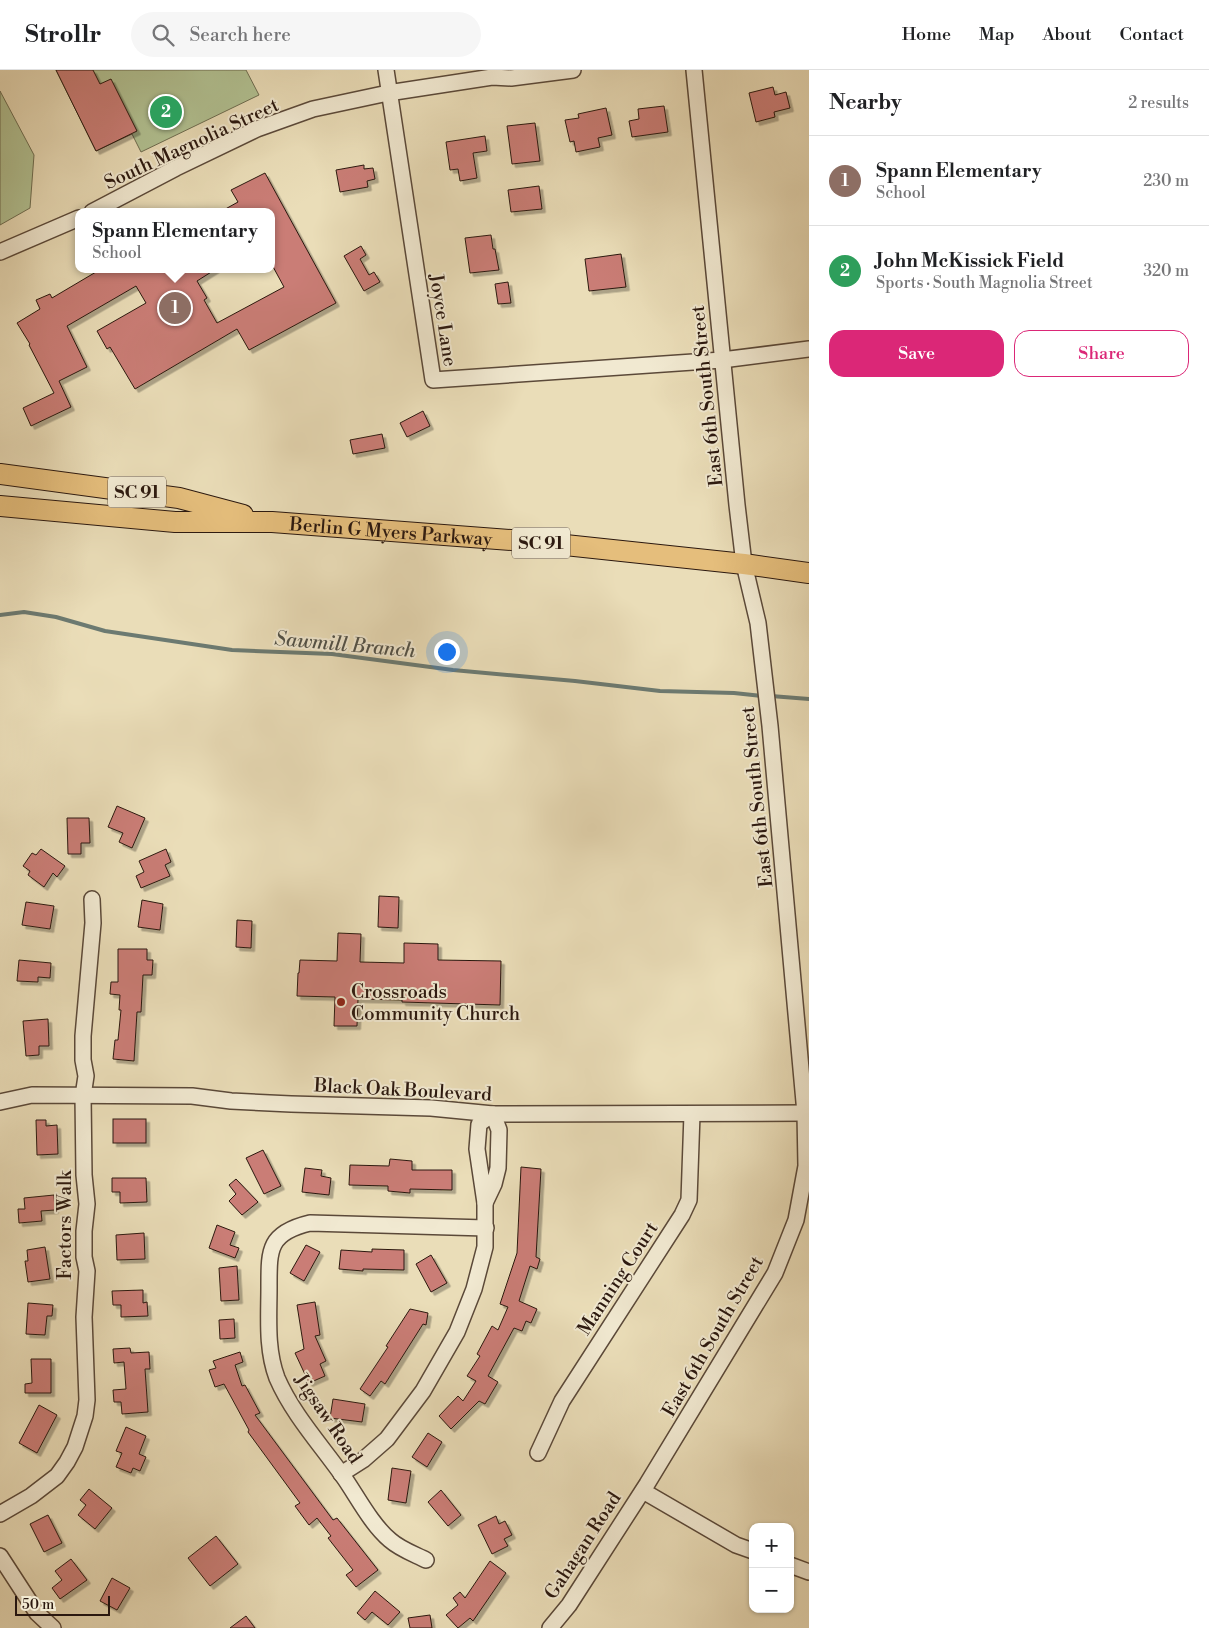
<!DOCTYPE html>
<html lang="en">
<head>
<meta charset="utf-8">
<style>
	:root { --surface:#fff; --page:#f6f6f6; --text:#202124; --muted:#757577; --line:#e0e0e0; --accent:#db2777 }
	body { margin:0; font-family:"Libre Bodoni",serif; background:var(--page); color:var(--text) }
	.controls { position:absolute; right:15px; bottom:15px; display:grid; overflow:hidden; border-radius:10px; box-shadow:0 1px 4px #0004 }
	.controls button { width:45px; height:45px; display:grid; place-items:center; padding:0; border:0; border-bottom:1px solid var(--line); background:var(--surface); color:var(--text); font:25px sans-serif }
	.scale { position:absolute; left:15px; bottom:12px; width:95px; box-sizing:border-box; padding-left:5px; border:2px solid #2b180f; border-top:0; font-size:14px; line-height:18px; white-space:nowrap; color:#2b180f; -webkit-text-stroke:4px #f1e9d1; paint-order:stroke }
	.you { position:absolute; left:446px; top:581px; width:18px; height:18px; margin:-12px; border:4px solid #fff; border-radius:50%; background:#1a73e8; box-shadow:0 0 0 8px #1a73e833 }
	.badge { display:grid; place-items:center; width:32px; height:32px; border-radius:50%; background:var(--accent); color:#fff; font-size:16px; font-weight:700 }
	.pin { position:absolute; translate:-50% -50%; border:2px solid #fff; box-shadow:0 1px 5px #0006 }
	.popup { position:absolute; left:75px; top:138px; width:200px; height:65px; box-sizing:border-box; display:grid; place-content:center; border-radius:10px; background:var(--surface); filter:drop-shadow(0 1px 4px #0005); font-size:16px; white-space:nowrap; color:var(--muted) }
	.popup b { font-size:19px; color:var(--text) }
	.popup::after { content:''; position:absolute; left:50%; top:100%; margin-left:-10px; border:10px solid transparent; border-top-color:var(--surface) }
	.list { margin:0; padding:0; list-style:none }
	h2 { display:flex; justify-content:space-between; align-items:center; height:65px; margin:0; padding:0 20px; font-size:21px }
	h2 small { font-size:16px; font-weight:400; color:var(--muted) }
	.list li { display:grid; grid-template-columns:32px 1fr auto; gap:15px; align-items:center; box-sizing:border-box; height:90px; padding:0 20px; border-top:1px solid var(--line) }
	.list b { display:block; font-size:19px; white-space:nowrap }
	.list p { margin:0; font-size:16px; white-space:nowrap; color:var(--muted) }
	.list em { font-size:16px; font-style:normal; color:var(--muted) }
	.actions { display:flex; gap:10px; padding:15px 20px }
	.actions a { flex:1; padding:11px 0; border:1px solid var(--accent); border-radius:15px; text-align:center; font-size:18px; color:var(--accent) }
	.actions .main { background:var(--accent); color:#fff }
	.icon { flex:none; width:28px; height:28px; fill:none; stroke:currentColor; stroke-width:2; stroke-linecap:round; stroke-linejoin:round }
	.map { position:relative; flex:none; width:809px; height:1558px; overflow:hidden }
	header { display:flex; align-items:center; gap:30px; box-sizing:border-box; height:70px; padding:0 25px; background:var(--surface); border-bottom:1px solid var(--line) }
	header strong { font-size:24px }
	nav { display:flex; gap:28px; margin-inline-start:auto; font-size:18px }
	.search { width:350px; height:45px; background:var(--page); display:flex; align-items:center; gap:12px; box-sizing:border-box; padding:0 18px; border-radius:28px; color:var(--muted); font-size:19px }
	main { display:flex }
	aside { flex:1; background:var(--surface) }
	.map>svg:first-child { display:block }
	.grass { fill:#b2c293; stroke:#6e6d51 }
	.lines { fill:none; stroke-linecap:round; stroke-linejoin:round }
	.stream { stroke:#6c7a71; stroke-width:4 }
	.building { fill:#ca7d76; stroke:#2b180f; filter:url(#shadow) }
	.minor-casing { stroke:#5b4939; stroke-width:18 }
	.major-casing { stroke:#2b180f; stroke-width:22 }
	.minor { stroke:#f1e9d1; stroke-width:15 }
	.major { stroke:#e5be7c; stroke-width:20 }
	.poi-dot { fill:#8f2418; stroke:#f1e9d1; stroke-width:2 }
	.labels { text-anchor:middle; stroke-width:4; stroke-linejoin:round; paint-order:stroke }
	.shield { fill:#f1e9d1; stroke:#665749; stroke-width:1 }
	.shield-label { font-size:18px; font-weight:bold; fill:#2b180f }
	.street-label { font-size:19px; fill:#2b180f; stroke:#f1e9d1 }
	.poi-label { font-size:19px; fill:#2b180f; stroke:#f1e9d1; text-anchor:start }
	.water-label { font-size:20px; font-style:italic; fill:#515148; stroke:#f1e9d1 }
</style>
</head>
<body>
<header>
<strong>Strollr</strong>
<div class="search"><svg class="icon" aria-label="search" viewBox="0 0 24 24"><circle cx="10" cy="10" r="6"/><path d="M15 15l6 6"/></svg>Search here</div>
<nav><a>Home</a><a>Map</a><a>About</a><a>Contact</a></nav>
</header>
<main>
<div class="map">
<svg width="809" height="1558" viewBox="0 0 809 1558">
	<defs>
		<filter id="shadow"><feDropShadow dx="3.5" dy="3.5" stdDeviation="0" flood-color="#0004"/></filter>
	</defs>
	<rect width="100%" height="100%" fill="#eaddb8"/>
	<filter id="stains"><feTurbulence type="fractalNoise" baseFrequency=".004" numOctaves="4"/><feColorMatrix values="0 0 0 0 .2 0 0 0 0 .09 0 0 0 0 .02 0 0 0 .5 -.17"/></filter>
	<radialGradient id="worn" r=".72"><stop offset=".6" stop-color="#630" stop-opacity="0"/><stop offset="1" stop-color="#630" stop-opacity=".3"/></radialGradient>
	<g class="grass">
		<polygon points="56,0 246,0 259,25 141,82 132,64 96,81"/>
		<polygon points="0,21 34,85 30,138 0,155"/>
	</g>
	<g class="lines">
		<g class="stream">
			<polyline points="0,545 24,542 56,547 105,561 232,580 332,584 453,600 575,611 660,621 734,623 762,626"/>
			<polyline points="771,626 809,629"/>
		</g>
	</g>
	<g class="building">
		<polygon points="56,0 93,0 100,14 111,9 137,61 96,81"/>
		<polygon points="773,17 775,25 786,22 790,38 774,42 775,47 756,52 749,23"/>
		<polygon points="664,36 668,62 632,67 629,51 639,49 638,39"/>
		<polygon points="606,38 612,65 598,68 600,77 576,82 574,71 570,72 565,50 579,48 578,44"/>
		<polygon points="535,53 540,91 512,94 507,56"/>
		<polygon points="485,66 487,81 473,83 477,108 460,111 458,99 450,100 446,72"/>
		<polygon points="364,95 364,99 373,98 375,109 367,111 368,117 340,122 336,100"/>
		<polygon points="265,103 336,233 249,280 237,259 135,319 110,277 107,279 97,261 146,233 136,216 67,256 87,297 59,311 71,337 31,356 23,338 54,323 29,275 30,274 17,253 40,239 36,230 50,224 52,228 101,199 216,199 197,211 207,228 204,230 217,253 284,217 271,193 271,142 220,142 238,132 231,120"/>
		<polygon points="539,116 542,139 511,142 508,120"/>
		<polygon points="491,165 493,179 495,179 499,200 470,203 465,168"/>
		<polygon points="361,176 366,185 360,189 369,205 374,202 380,212 364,221 344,186"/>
		<polygon points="621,184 626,217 589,221 585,189"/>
		<polygon points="508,212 511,233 498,234 495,214"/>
		<polygon points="423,341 430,356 407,367 400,353"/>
		<polygon points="382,364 385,378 353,384 350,370"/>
		<polygon points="117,736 145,748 132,778 119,772 123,763 108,757"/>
		<polygon points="67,748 89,748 90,773 81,773 81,784 68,784"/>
		<polygon points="41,779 65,796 57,807 53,803 44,817 28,805 30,801 23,796 32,783 36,785"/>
		<polygon points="166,779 171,792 165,795 170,806 141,818 136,806 144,802 139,791"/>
		<polygon points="379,826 399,827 398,858 378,857"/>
		<polygon points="142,830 163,834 160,860 138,857"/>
		<polygon points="26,832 54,836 50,859 22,855"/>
		<polygon points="237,850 252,851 251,878 236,877"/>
		<polygon points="338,863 361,864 360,892 404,893 404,873 438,874 438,890 501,891 500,935 402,932 402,930 358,929 357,956 334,956 335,927 297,926 298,903 299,903 300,890 337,891"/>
		<polygon points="118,879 147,879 147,890 153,890 152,905 143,905 141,942 137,942 134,991 113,989 115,970 118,970 121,940 119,940 120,925 110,924 111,912 118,912"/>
		<polygon points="19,890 51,893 50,908 38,907 38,912 17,911"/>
		<polygon points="48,949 49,976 39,976 39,985 26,986 23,951"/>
		<rect x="113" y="1049" width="33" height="24"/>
		<polygon points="36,1050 46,1050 46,1056 57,1055 58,1084 37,1085"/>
		<polygon points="263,1080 281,1116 264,1124 246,1088"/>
		<polygon points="390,1089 412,1091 412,1100 452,1100 452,1120 410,1119 410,1123 388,1121 388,1116 349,1115 350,1095 389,1096"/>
		<polygon points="521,1097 541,1099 536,1187 540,1189 537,1199 530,1196 519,1231 537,1239 531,1253 526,1251 522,1261 514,1258 488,1306 498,1312 485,1334 479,1331 451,1359 439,1346 458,1326 463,1331 476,1311 467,1306 480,1286 477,1284 492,1256 498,1260 508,1237 500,1234 517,1183"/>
		<polygon points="305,1098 322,1100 321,1106 331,1108 329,1125 302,1122"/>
		<polygon points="112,1108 146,1108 147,1132 120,1133 120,1122 112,1122"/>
		<polygon points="236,1109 258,1132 242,1145 229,1131 236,1124 229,1115"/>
		<polygon points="54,1125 55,1140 41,1141 42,1151 19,1153 18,1139 25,1139 24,1128"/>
		<polygon points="217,1155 235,1162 230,1175 239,1178 235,1188 209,1178"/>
		<polygon points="144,1163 145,1189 117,1190 116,1165"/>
		<polygon points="306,1175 320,1182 304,1211 290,1203"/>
		<polygon points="45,1177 50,1209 28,1212 25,1191 28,1191 27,1180"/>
		<polygon points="372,1179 404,1180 404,1200 363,1199 363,1201 339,1199 341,1180 372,1182"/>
		<polygon points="431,1185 447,1213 431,1222 416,1194"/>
		<polygon points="237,1196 239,1230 221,1231 219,1198"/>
		<polygon points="143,1220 143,1233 147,1232 148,1246 121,1247 121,1235 113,1235 112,1221"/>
		<polygon points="315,1232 320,1265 315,1266 326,1291 320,1294 325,1306 309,1313 295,1283 304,1279 297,1235"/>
		<polygon points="28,1233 53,1235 52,1246 47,1246 45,1265 26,1264"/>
		<polygon points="410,1239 428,1243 426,1255 423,1254 385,1314 381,1311 370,1326 360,1319 388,1277 386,1276"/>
		<polygon points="234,1249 235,1268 220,1269 219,1250"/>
		<polygon points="130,1278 131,1283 149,1282 150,1299 145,1299 148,1342 122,1344 121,1332 114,1332 113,1320 126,1319 124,1292 114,1293 113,1279"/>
		<polygon points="240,1282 243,1292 235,1295 242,1316 245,1315 260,1343 255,1345 333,1450 337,1448 378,1500 356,1517 346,1505 353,1500 328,1468 331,1466 317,1448 309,1455 295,1436 300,1433 248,1362 249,1360 224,1314 215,1317 209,1300 216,1298 213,1291"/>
		<polygon points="31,1289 51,1289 51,1323 25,1323 25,1314 32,1313"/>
		<polygon points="333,1329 365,1334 362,1352 330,1348"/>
		<polygon points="39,1335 57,1345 37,1383 19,1373"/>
		<polygon points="126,1357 146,1366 139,1384 146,1387 140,1401 133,1398 131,1403 116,1397 122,1383 116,1381"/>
		<polygon points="428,1363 442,1372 427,1397 412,1387"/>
		<polygon points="392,1398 411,1401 406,1433 388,1430"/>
		<polygon points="89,1419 112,1438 95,1459 78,1445 86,1435 80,1430"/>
		<polygon points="441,1420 461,1445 448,1456 428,1432"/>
		<polygon points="48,1445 62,1473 44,1482 30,1454"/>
		<polygon points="496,1446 499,1454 505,1451 512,1465 504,1469 508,1476 492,1484 478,1455"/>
		<polygon points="216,1466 238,1494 210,1516 188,1488"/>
		<polygon points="71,1489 87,1510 60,1529 52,1518 62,1510 55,1501"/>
		<polygon points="490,1491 506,1503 473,1551 470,1548 458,1558 446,1545 458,1535 453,1528 460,1522 465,1528"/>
		<polygon points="112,1508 130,1518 117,1540 100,1531"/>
		<polygon points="375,1521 400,1542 388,1555 372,1542 365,1550 357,1543"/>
		<polygon points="430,1545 432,1558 410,1558 408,1548"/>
		<polygon points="246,1546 255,1558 230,1558"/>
	</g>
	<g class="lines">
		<g class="minor-casing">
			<g id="minor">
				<polyline points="386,0 433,310 722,290 809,279"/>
				<polyline points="92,142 176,98 257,59 313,39 388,23 492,7 511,8 573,0"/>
				<polyline points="0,182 79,148"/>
				<polyline points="0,1032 32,1025 192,1026 231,1031 291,1034 431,1038 493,1044 805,1043"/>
				<polygon points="493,1044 499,1060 498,1098 494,1114 485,1133 477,1079 479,1054"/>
				<polyline points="538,1383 562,1331 682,1145 689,1130 692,1044"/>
				<polyline points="341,1404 363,1390 387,1369 423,1321 457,1262 474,1219 485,1177 485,1133"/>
				<polyline points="643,1421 736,1475 753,1481"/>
				<polyline points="0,1444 31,1426 57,1406 67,1392 75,1377 85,1346 87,1330 84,1247 87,1201 84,1187 84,1161 87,1134 84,1105 83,1026 86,1006 83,990 83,966 93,853 92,829"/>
				<polyline points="0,1486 37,1543 53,1558"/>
				<path d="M426,1490C414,1484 400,1479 390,1470C372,1455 358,1428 345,1409C322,1376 293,1345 277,1308C266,1279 269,1247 269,1217C269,1180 268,1163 310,1153L486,1158"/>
				<polyline points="790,1495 809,1502"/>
				<polyline points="550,1558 569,1535 647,1414 775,1203 796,1150 806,1096 805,1043 770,656 758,553 744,494 737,435 694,0"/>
			</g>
		</g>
		<g class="major-casing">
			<g id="major">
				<polyline points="0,404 179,428 243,445"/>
				<path id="s1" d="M0,436L175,452H272L537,472L744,494L809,503"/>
			</g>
		</g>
		<use href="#minor" class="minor"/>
		<use href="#major" class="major"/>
	</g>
	<circle class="poi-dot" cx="341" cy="932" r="5"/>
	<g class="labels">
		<g class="shield">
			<rect x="108" y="406.5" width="58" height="31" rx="4"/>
			<rect x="512" y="457.5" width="58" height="31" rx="4"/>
		</g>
		<g class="shield-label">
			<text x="137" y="428">SC 91</text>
			<text x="541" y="479">SC 91</text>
		</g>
		<g class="street-label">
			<text transform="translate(191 73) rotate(-25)" y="7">South Magnolia Street</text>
			<text transform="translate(444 250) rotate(81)" y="7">Joyce Lane</text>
			<text transform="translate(706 326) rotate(-96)" y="7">East 6th South Street</text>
			<text dy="7" stroke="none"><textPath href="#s1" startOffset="392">Berlin G Myers Parkway</textPath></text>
			<text transform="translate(756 727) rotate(-96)" y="7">East 6th South Street</text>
			<text transform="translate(403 1019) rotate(3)" y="7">Black Oak Boulevard</text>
			<text transform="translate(64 1155) rotate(-90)" y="7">Factors Walk</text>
			<text transform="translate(617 1208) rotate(-57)" y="7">Manning Court</text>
			<text transform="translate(712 1266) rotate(-60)" y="7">East 6th South Street</text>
			<text transform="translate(329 1348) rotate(56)" y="7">Jigsaw Road</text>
			<text transform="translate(582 1475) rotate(-57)" y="7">Gahagan Road</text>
		</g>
		<g class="poi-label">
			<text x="351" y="928">Crossroads<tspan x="351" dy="22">Community Church</tspan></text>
		</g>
		<g class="water-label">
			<text transform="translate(345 574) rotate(5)" y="7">Sawmill Branch</text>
		</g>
	</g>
	<rect width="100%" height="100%" filter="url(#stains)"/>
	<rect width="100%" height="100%" fill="url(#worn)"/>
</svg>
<div class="controls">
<button>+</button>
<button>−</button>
</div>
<div class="scale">50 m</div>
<div class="you"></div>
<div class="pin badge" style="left:175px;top:238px;background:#8d6e63">1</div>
<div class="popup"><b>Spann Elementary</b>School</div>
<div class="pin badge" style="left:166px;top:42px;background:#2e9e5b">2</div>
</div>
<aside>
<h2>Nearby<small>2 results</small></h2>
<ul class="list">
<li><span class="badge" style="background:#8d6e63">1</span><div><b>Spann Elementary</b><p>School</p></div><em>230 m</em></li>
<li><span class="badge" style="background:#2e9e5b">2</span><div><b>John McKissick Field</b><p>Sports · South Magnolia Street</p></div><em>320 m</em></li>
</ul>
<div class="actions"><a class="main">Save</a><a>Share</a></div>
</aside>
</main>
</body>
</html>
